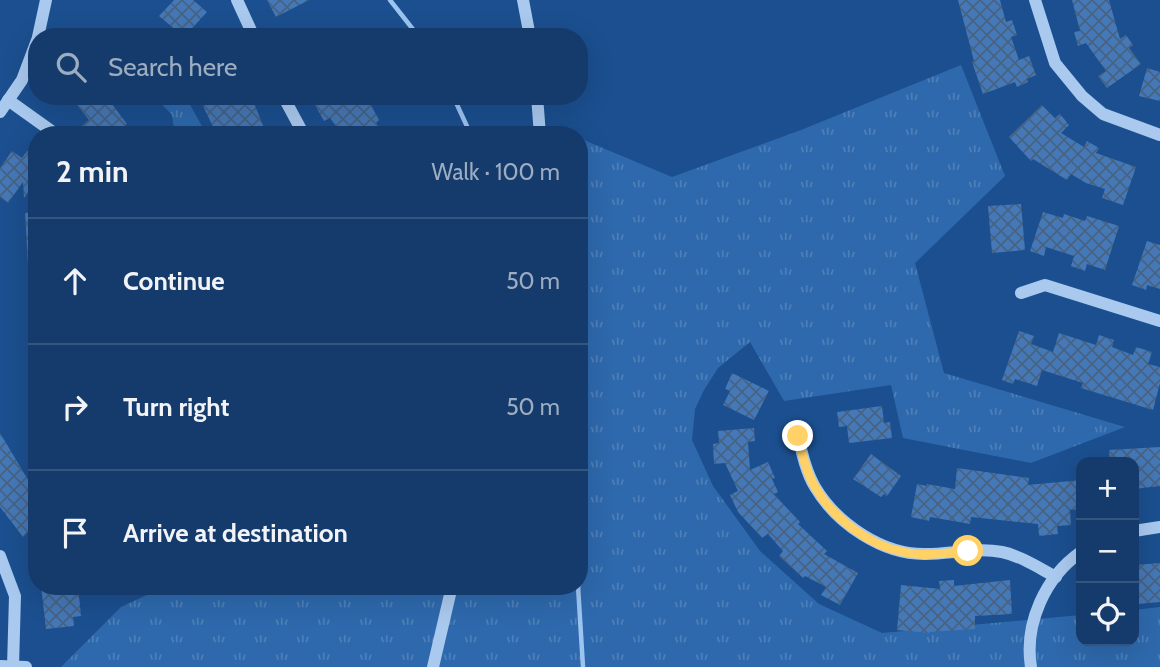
<!DOCTYPE html>
<html lang="en">
<head>
<meta charset="utf-8">
<style>
	:root { --surface:#143b6b; --page:#214673; --text:#f1f3f6; --muted:#9dadc1; --line:#33557e }
	body { margin:0; font-family:Cabin,sans-serif; background:var(--page); color:var(--text) }
	.controls { position:absolute; right:21px; bottom:21px; display:grid; overflow:hidden; border-radius:14px; box-shadow:0 7px 28px #0002 }
	.controls button { width:63px; height:63px; display:grid; place-items:center; padding:0; border:0; border-bottom:2px solid var(--line); background:var(--surface); color:var(--text); font:35px sans-serif }
	.stop { position:absolute; width:21px; height:21px; margin:-16px; border:5px solid #ffd166; border-radius:50%; background:#fff }
	.stop.end { background:#ffd166; border-color:#fff; box-shadow:0 2px 7px #0008 }
	.list { margin:0; padding:0; list-style:none }
	h2 { display:flex; justify-content:space-between; align-items:center; height:91px; margin:0; padding:0 28px; font-size:30px }
	h2 small { font-size:23px; font-weight:400; color:var(--muted) }
	.list li { display:grid; grid-template-columns:46px 1fr auto; gap:21px; align-items:center; box-sizing:border-box; height:126px; padding:0 28px; border-top:2px solid var(--line) }
	.list b { display:block; font-size:26px; white-space:nowrap }
	.list em { font-size:23px; font-style:normal; color:var(--muted) }
	.icon { flex:none; width:38px; height:38px; fill:none; stroke:currentColor; stroke-width:2; stroke-linecap:round; stroke-linejoin:round }
	.map { position:relative; flex:none; width:1160px; height:667px; overflow:hidden }
	.search { position:absolute; background:var(--surface); box-shadow:0 7px 28px #0002; left:28px; top:28px; width:560px; height:77px; display:flex; align-items:center; gap:18px; box-sizing:border-box; padding:0 24px; border-radius:28px; color:var(--muted); font-size:26px }
	.panel { position:absolute; background:var(--surface); box-shadow:0 7px 28px #0002; left:28px; top:126px; width:560px; height:469px; border-radius:28px }
	.map>svg:first-child { display:block }
	.grass { fill:url(#grass-tufts) }
	.lines { fill:none; stroke-linecap:round; stroke-linejoin:round }
	.stream { stroke:#9cc4f0; stroke-width:4.5 }
	.building { fill:url(#building-cross-hatch) }
	.minor { stroke:#a9c9ee; stroke-width:12 }
	.route { stroke:#ffd166; stroke-width:9 }
</style>
</head>
<body>
<div class="map">
<svg width="1160" height="667" viewBox="0 0 1160 667">
	<defs>
		<pattern id="grass-tufts" width="24" height="20" patternUnits="userSpaceOnUse" patternTransform="scale(1.75)"><rect width="24" height="20" fill="#2e69ad"/><path d="M3 7l-1-3M5 7V3M7 7l1-3M15 17l-1-3M17 17v-4M19 17l1-3" fill="none" stroke="#4d80b9"/></pattern>
		<pattern id="building-cross-hatch" width="8" height="8" patternUnits="userSpaceOnUse" patternTransform="scale(1.75)"><rect width="8" height="8" fill="#4478b7"/><path d="M0 0l8 8M0 8l8-8" fill="none" stroke="#486282"/></pattern>
	</defs>
	<rect width="100%" height="100%" fill="#1b4f8f"/>
	<g class="grass">
		<polygon points="961,65 1005,176 915,263 944,373 1125,427 1031,463 903,438 891,385 784,401 750,342 718,368 704,390 695,409 692,440 713,486 760,551 819,604 882,633 1081,615 1081,641 1134,641 1134,610 1160,607 1160,667 61,667 121,607 166,586 579,586 579,138 672,177 801,130"/>
		<polygon points="154,96 185,96 207,135 175,135 172,115"/>
	</g>
	<g class="lines">
		<g class="stream">
			<polyline points="390,0 419,37"/>
			<polyline points="453,96 471,135"/>
			<polyline points="578,586 583,667"/>
		</g>
	</g>
	<g class="building">
		<polygon points="174,0 193,0 207,12 184,37 159,16"/>
		<polygon points="267,0 309,0 276,17"/>
		<polygon points="958,0 1000,0 1006,22 1012,20 1017,35 1011,37 1019,60 1029,56 1036,75 1027,79 1028,82 1017,87 1015,82 983,94 972,62 974,61"/>
		<polygon points="1072,0 1109,0 1120,39 1126,35 1133,45 1129,48 1141,64 1107,88 1098,76 1106,71 1086,43 1078,46 1074,32 1080,31"/>
		<polygon points="1147,68 1160,72 1160,101 1139,96"/>
		<polygon points="70,96 106,96 127,124 113,135 88,135 82,126 89,120"/>
		<polygon points="224,96 251,96 267,135 217,135 203,106"/>
		<polygon points="310,96 366,96 379,120 376,123 385,135 342,135 330,118 324,121"/>
		<polygon points="1042,105 1055,118 1060,114 1069,125 1061,133 1084,147 1087,141 1099,148 1096,153 1136,167 1123,205 1102,198 1105,189 1086,183 1071,174 1067,180 1033,159 1031,161 1009,137"/>
		<polygon points="12,151 22,158 27,151 37,158 37,179 24,198 23,182 8,203 0,197 0,168"/>
		<polygon points="1021,204 1025,250 992,253 988,206"/>
		<polygon points="37,212 37,264 28,264 25,213"/>
		<polygon points="1043,212 1063,218 1064,214 1085,221 1087,216 1119,226 1105,270 1087,264 1085,271 1071,266 1074,256 1046,247 1044,256 1030,251"/>
		<polygon points="1147,241 1160,245 1160,289 1147,285 1146,290 1132,285"/>
		<polygon points="1019,331 1034,336 1031,344 1053,352 1059,333 1096,345 1099,335 1114,340 1112,347 1133,355 1136,347 1152,352 1148,364 1160,367 1160,383 1153,410 1081,388 1083,383 1042,370 1037,386 1015,379 1013,384 1002,380"/>
		<polygon points="732,373 769,391 754,420 723,405 730,391 725,389"/>
		<polygon points="882,406 884,423 890,422 892,438 849,443 847,426 839,427 837,412"/>
		<polygon points="754,428 755,441 748,442 750,470 768,462 775,478 772,479 778,492 774,494 800,522 798,524 827,551 824,554 858,573 840,605 821,595 826,587 805,576 803,578 779,556 783,551 768,534 762,538 738,512 730,495 738,491 725,463 714,464 713,444 719,443 718,431"/>
		<polygon points="0,433 33,488 37,485 37,551 28,532 23,537 0,507"/>
		<polygon points="1160,447 1160,486 1134,489 1134,462 1110,462 1109,450"/>
		<polygon points="871,454 901,476 887,496 884,494 881,497 853,479"/>
		<polygon points="957,468 1029,478 1028,485 1081,480 1081,509 1070,510 1071,525 1057,526 1058,534 1039,536 1038,524 971,517 970,524 930,517 929,521 911,517 917,484 927,486 927,484 955,489"/>
		<polygon points="1160,563 1160,602 1138,604 1134,565"/>
		<polygon points="954,580 954,586 1010,580 1012,614 975,616 975,629 930,632 929,633 897,630 901,585 940,589 939,581"/>
		<polygon points="41,586 78,586 81,616 73,617 74,626 46,629"/>
	</g>
	<g class="lines">
		<g class="minor">
			<polyline points="237,0 254,37"/>
			<polyline points="523,0 530,37"/>
			<polyline points="1035,0 1055,63 1082,96 1103,114 1160,135"/>
			<polyline points="38,37 46,0"/>
			<polyline points="283,96 304,135"/>
			<polyline points="537,96 540,135"/>
			<polyline points="8,100 57,135"/>
			<polyline points="0,112 22,80 37,40"/>
			<polyline points="1021,293 1045,285 1160,321"/>
			<path d="M798,436C802,453 806,472 815,487C837,524 883,555 926,554C951,554 977,547 1002,552C1021,556 1039,568 1056,577"/>
			<polyline points="1134,531 1160,527"/>
			<polyline points="0,556 15,596 13,667"/>
			<polyline points="0,666 26,667"/>
			<polyline points="433,667 452,586"/>
			<path d="M1031,667C1024,624 1045,577 1081,552"/>
		</g>
	</g>
	<g class="lines">
		<path class="route" d="M798,436C802,453 806,472 815,487C832,517 869,546 904,552C924,557 947,553 968,551"/>
	</g>
</svg>
<div class="controls">
<button>+</button>
<button>−</button>
<button><svg class="icon" aria-label="locate" viewBox="0 0 24 24"><circle cx="12" cy="12" r="6"/><path d="M12 2v4M12 18v4M2 12h4M18 12h4"/></svg></button>
</div>
<div class="stop" style="left:968px;top:551px"></div>
<div class="stop end" style="left:798px;top:436px"></div>
<div class="search"><svg class="icon" aria-label="search" viewBox="0 0 24 24"><circle cx="10" cy="10" r="6"/><path d="M15 15l6 6"/></svg>Search here</div>
<section class="panel">
<h2>2 min<small>Walk · 100 m</small></h2>
<ul class="list">
<li><svg class="icon" aria-label="ahead" viewBox="0 0 24 24"><path d="M12 20V5M6 11l6-6 6 6"/></svg><div><b>Continue</b></div><em>50 m</em></li>
<li><svg class="icon" aria-label="right" viewBox="0 0 24 24"><path d="M7 20v-9h11M14 6l5 5-5 5"/></svg><div><b>Turn right</b></div><em>50 m</em></li>
<li><svg class="icon" aria-label="arrive" viewBox="0 0 24 24"><path d="M6 21V4h12l-3 4 3 4H6"/></svg><div><b>Arrive at destination</b></div></li>
</ul>
</section>
</div>
</body>
</html>
